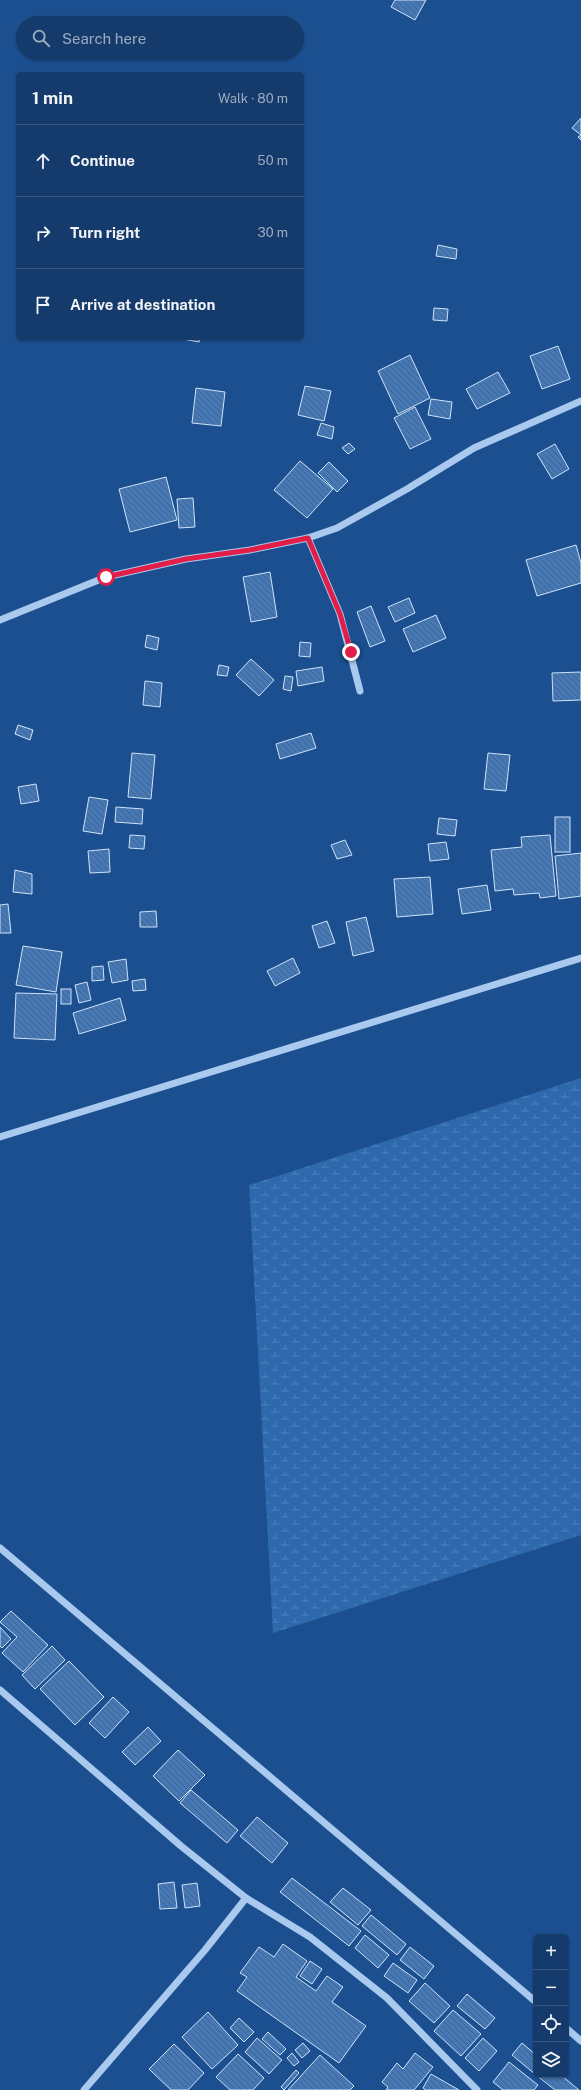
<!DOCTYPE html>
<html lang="en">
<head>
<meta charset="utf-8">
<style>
	:root { --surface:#143b6b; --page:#214673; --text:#f1f3f6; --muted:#9dadc1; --line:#33557e }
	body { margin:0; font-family:"Public Sans",sans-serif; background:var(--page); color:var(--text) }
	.controls { position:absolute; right:12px; bottom:12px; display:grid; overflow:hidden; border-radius:6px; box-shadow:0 1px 3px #0004 }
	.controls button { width:36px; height:36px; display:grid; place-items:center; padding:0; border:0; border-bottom:1px solid var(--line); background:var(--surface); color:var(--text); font:20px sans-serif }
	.stop { position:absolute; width:12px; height:12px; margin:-9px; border:3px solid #e11d48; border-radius:50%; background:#fff }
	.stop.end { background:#e11d48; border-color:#fff; box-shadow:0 1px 4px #0008 }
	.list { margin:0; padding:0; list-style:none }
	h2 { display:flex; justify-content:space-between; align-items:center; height:52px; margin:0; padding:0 16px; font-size:17px }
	h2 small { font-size:13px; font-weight:400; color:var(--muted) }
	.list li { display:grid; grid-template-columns:26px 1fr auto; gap:12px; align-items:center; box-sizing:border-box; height:72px; padding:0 16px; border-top:1px solid var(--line) }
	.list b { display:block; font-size:15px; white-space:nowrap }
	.list em { font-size:13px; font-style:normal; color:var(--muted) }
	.icon { flex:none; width:22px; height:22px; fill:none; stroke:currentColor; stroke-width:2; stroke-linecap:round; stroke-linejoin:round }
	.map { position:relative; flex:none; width:581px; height:2090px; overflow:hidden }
	.search { position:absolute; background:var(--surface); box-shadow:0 1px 3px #0004; left:16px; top:16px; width:288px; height:44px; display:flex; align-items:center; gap:10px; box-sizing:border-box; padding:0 14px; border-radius:22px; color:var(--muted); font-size:15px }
	.panel { position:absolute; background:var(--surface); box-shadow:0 1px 3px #0004; left:16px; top:72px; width:288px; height:268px; border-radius:6px }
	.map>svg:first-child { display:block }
	.wetland { fill:url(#wetland-marsh) }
	.building { fill:url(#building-back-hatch); stroke:#cfe3fa }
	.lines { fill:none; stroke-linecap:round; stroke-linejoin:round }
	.minor { stroke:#a9c9ee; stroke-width:7 }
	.route { stroke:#e11d48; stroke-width:5 }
</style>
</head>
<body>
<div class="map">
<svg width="581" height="2090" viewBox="0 0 581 2090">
	<defs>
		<pattern id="wetland-marsh" width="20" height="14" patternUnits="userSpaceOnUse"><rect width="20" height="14" fill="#2e69ad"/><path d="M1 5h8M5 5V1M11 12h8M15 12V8" fill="none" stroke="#4d80b9"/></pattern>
		<pattern id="building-back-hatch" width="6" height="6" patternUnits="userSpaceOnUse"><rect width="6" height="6" fill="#4478b7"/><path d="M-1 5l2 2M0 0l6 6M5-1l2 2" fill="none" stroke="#486282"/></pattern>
	</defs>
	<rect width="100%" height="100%" fill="#1b4f8f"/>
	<polygon class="wetland" points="581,1078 581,1535 273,1633 249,1185"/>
	<g class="building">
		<polygon points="395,0 426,0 415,20 391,7"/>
		<polygon points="581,118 581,140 578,137 581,135 572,128"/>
		<polygon points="438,245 457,249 456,259 436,256"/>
		<polygon points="434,308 448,309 447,321 433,320"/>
		<polygon points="177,338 200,338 199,342"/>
		<polygon points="558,346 570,379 542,389 530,356"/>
		<polygon points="410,355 430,398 398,414 378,371"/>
		<polygon points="498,372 510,393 477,409 466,389"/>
		<polygon points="305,386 331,391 324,421 298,415"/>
		<polygon points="196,388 225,392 221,426 192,423"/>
		<polygon points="431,399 452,402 450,419 428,415"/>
		<polygon points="415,407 431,439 410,449 394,418"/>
		<polygon points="321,423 334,427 332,439 317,435"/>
		<polygon points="349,443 355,449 348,454 342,448"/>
		<polygon points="555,444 569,469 552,479 537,454"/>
		<polygon points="300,461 333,489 307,518 274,490"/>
		<polygon points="329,462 348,481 337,492 318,473"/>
		<polygon points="166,477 177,520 130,532 119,489"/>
		<polygon points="193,498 195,527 179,528 177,499"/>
		<polygon points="576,545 581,563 581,583 537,596 526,560"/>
		<polygon points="270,572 277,617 251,622 243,577"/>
		<polygon points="409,598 415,613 395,622 388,607"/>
		<polygon points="371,606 385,641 370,647 357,612"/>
		<polygon points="436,615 446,638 413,652 403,629"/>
		<polygon points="147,635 159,638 157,650 145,647"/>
		<polygon points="300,642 311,643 310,657 299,656"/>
		<polygon points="251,659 274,680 259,696 236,675"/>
		<polygon points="219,665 229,667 227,676 217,675"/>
		<polygon points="322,667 324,681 298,686 296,671"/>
		<polygon points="581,672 581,700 553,701 552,673"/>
		<polygon points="285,676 293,677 291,691 283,689"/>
		<polygon points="145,681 162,683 160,707 143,705"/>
		<polygon points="18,725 33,730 30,740 15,734"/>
		<polygon points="311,733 316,748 280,759 276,744"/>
		<polygon points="132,753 155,755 151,799 128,797"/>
		<polygon points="488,753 510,755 506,791 484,789"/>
		<polygon points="36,784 39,801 21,804 18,787"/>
		<polygon points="89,797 108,800 102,834 83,831"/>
		<polygon points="116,807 143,809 142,824 115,822"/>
		<rect x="555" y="817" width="15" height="35"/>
		<polygon points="439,818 457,820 455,836 437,834"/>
		<polygon points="130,835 145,836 144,849 129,848"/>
		<polygon points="550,835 556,896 540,898 539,893 514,895 513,889 495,891 491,850 522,847 521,837"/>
		<polygon points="345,840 352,855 337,859 331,845"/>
		<polygon points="446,842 449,859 430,861 428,844"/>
		<polygon points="109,849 110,872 90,873 88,851"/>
		<polygon points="581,853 581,896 559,899 555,856"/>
		<polygon points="15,870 32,874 32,894 13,892"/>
		<polygon points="430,877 433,914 397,917 394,879"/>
		<polygon points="487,885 491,910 462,914 458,889"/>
		<polygon points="8,904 11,933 0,933 0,905"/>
		<polygon points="156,911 157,927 140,927 140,912"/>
		<polygon points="366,917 374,951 353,956 346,922"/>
		<polygon points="327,921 335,943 319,948 312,926"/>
		<polygon points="23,946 62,952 56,992 16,985"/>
		<polygon points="293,958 300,973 275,986 267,971"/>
		<polygon points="126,959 128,980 112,983 108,962"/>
		<polygon points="103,966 104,980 92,981 92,967"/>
		<polygon points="145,979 146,990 133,991 132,981"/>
		<polygon points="87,982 91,1000 79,1003 75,985"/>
		<rect x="61" y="989" width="10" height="15"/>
		<polygon points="16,993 57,994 55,1040 14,1038"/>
		<polygon points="120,998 126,1020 79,1034 73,1013"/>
		<polygon points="11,1611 48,1645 23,1672 2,1653 17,1637 0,1622"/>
		<polygon points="0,1627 11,1639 2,1648 0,1646"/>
		<polygon points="52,1646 65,1660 35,1689 22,1675"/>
		<polygon points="69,1661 104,1697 75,1725 40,1689"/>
		<polygon points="113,1697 129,1712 105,1738 89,1723"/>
		<polygon points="148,1727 161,1741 135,1765 122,1752"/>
		<polygon points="178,1750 205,1775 179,1801 153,1776"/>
		<polygon points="191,1790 238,1830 227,1843 180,1803"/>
		<polygon points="257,1817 288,1843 272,1863 240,1836"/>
		<polygon points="292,1878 361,1931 349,1946 280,1892"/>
		<polygon points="174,1882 177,1908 160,1909 158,1884"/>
		<polygon points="197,1883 200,1906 185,1908 182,1885"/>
		<polygon points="343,1888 371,1910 358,1925 330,1902"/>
		<polygon points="371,1915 406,1944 397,1955 362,1926"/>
		<polygon points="365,1935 389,1955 378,1968 355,1948"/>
		<polygon points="283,1944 307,1961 296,1977 316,1991 327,1976 343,1987 332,2002 366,2026 339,2063 237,1991 247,1977 240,1973 259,1947 274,1957"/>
		<polygon points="410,1947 434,1966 424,1979 400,1960"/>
		<polygon points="310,1961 322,1969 312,1984 300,1976"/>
		<polygon points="393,1963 417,1980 408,1993 384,1976"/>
		<polygon points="425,1983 450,2006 434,2023 409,2001"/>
		<polygon points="467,1994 495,2018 485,2029 457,2006"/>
		<polygon points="453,2010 481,2034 461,2056 434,2031"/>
		<polygon points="208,2012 238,2045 212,2069 182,2037"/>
		<polygon points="239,2018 254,2032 244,2042 230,2028"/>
		<polygon points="268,2032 286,2049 280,2055 262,2039"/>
		<polygon points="257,2038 282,2060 269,2074 245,2052"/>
		<polygon points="483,2038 497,2051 479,2071 465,2058"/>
		<polygon points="303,2043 310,2051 302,2058 295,2050"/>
		<polygon points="522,2043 536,2055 536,2075 512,2055"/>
		<polygon points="174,2044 204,2073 188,2090 171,2090 149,2069"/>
		<polygon points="292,2053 299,2062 294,2066 287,2058"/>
		<polygon points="415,2053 433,2067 414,2090 386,2090 388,2087 382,2082 397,2063 403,2069"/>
		<polygon points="238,2054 264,2078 253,2090 230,2090 216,2077"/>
		<polygon points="320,2055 354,2086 350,2090 288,2090"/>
		<polygon points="509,2062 538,2085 534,2090 503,2090 493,2082"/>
		<polygon points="296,2070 299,2073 284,2090 281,2087"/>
		<polygon points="431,2074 459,2090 426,2090 423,2088"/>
		<polygon points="536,2075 561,2075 579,2090 555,2090"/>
	</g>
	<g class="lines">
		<g class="minor">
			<polyline points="308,538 340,614 360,691"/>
			<polyline points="0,620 106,577 186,559 250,550 308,538 337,528 407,489 474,448 581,401"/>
			<polyline points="0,1137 581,958"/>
			<polyline points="0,1548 536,2002"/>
			<polyline points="0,1690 181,1846 246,1898 310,1937 387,1998 477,2090"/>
			<polyline points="566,2028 581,2041"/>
			<polyline points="84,2090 205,1950 246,1898"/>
		</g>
	</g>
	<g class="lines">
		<polyline class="route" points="106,577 186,559 250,550 308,538 340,614 351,652"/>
	</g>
</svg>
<div class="controls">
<button>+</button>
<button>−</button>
<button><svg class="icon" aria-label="locate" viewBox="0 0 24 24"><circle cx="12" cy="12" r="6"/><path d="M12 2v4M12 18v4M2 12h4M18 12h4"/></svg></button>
<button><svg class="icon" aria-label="layers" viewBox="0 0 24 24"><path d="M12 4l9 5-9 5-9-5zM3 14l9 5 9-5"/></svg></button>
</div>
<div class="stop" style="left:106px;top:577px"></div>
<div class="stop end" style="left:351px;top:652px"></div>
<div class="search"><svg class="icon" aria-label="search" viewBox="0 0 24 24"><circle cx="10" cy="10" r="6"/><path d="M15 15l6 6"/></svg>Search here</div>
<section class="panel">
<h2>1 min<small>Walk · 80 m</small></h2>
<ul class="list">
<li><svg class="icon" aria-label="ahead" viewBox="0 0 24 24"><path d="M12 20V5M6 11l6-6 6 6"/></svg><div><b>Continue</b></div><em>50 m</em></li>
<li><svg class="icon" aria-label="right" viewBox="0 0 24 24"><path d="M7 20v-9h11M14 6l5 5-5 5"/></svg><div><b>Turn right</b></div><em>30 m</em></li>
<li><svg class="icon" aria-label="arrive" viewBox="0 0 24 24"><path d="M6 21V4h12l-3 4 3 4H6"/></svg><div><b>Arrive at destination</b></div></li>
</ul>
</section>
</div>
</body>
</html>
